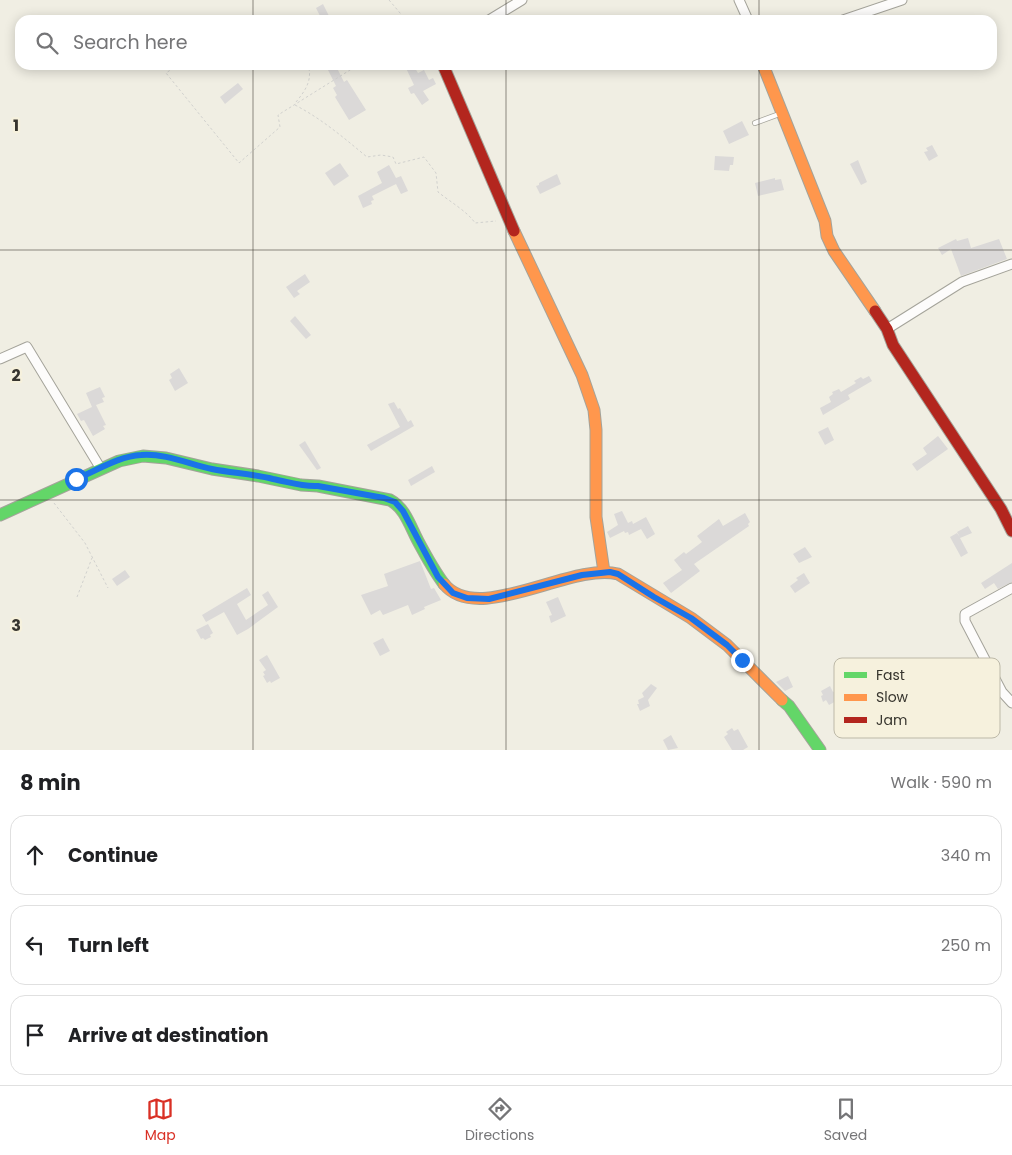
<!DOCTYPE html>
<html lang="en">
<head>
<meta charset="utf-8">
<style>
	:root { --surface:#fff; --page:#f2f2f2; --text:#202124; --muted:#757577; --line:#e0e0e0; --accent:#d93025 }
	body { margin:0; font-family:Poppins,sans-serif; background:var(--page); color:var(--text) }
	.stop { position:absolute; width:15px; height:15px; margin:-11px; border:4px solid #1a73e8; border-radius:50%; background:#fff }
	.stop.end { background:#1a73e8; border-color:#fff; box-shadow:0 1px 5px #0008 }
	.list { margin:0; padding:0; list-style:none }
	h2 { display:flex; justify-content:space-between; align-items:center; height:65px; margin:0; padding:0 20px; font-size:21px }
	h2 small { font-size:16px; font-weight:400; color:var(--muted) }
	.list li { display:grid; grid-template-columns:32px 1fr auto; gap:15px; align-items:center; box-sizing:border-box; height:80px; margin:0 10px 10px; padding:0 10px; border:1px solid var(--line); border-radius:15px }
	.list b { display:block; font-size:19px; white-space:nowrap }
	.list em { font-size:16px; font-style:normal; color:var(--muted) }
	.icon { flex:none; width:28px; height:28px; fill:none; stroke:currentColor; stroke-width:2; stroke-linecap:round; stroke-linejoin:round }
	.map { position:relative; flex:none; width:1012px; height:750px; overflow:hidden }
	.search { position:absolute; background:var(--surface); box-shadow:0 2px 12px #0003; left:15px; right:15px; top:15px; height:55px; display:flex; align-items:center; gap:12px; box-sizing:border-box; padding:0 18px; border-radius:15px; color:var(--muted); font-size:19px }
	.sheet { height:335px; background:var(--surface) }
	nav { display:flex; justify-content:space-around; align-items:center; box-sizing:border-box; height:70px; border-top:1px solid var(--line); background:var(--surface); font-size:14px; color:var(--muted) }
	nav a { display:grid; justify-items:center; gap:2px }
	nav .on { color:var(--accent) }
	.map>svg:first-child { display:block }
	.building { fill:#dbd9d8 }
	.lines { fill:none; stroke-linecap:round; stroke-linejoin:round }
	.lane-casing { stroke:#a4a39a; stroke-width:6 }
	.street-casing { stroke:#a4a39a; stroke-width:11 }
	.fast-casing { stroke:#a4a39a; stroke-width:13 }
	.slow-casing { stroke:#a4a39a; stroke-width:13 }
	.jam-casing { stroke:#a4a39a; stroke-width:13 }
	.path { stroke:#d1d1ce; stroke-width:1; stroke-dasharray:2.5 2.5; stroke-linecap:butt }
	.lane { stroke:#fdfcfb; stroke-width:4.5 }
	.street { stroke:#fdfcfb; stroke-width:9 }
	.fast { stroke:#63d668; stroke-width:11 }
	.slow { stroke:#ff974d; stroke-width:11 }
	.jam { stroke:#b3261e; stroke-width:11 }
	.route { stroke:#1a73e8; stroke-width:6 }
	.grid { fill:none; stroke:#37352e; stroke-width:1; stroke-opacity:0.55 }
	.key { fill:#f6f1dd; stroke:#bdb9a8; stroke-width:1 }
	.key-label { font-size:14px; fill:#37352e }
	.grid-label { font-size:16px; text-anchor:middle; font-weight:bold; fill:#37352e; stroke:#f6f1dd; stroke-width:4.5; stroke-linejoin:round; paint-order:stroke }
</style>
</head>
<body>
<div class="map">
<svg width="1012" height="750" viewBox="0 0 1012 750">
	<rect width="100%" height="100%" fill="#f0eee3"/>
	<g class="building">
		<polygon points="323,4 330,18 327,20 322,20 316,8"/>
		<polygon points="411,65 413,65 418,73 424,70 429,80 433,78 436,84 423,91 429,100 422,105 414,93 411,94 408,88 414,85 406,68"/>
		<polygon points="336,66 344,82 347,80 366,110 349,120 335,97 337,95 333,88 336,86 328,70"/>
		<polygon points="238,83 243,89 225,104 220,97"/>
		<polygon points="742,121 749,135 729,144 723,131"/>
		<polygon points="932,145 938,156 929,161 924,152 928,151 926,148"/>
		<polygon points="715,156 734,157 733,165 730,165 729,171 714,170"/>
		<polygon points="858,160 867,182 861,185 850,164"/>
		<polygon points="340,163 349,176 334,186 325,173"/>
		<polygon points="389,165 396,178 401,176 408,191 401,194 396,184 372,196 374,200 371,201 372,204 363,208 358,196 382,183 377,172"/>
		<polygon points="557,174 561,184 540,194 536,186 539,185 539,183"/>
		<polygon points="775,178 775,180 781,179 784,190 758,196 755,183"/>
		<polygon points="968,238 971,248 999,239 1007,259 961,276 951,249 942,255 938,248 956,239 957,241"/>
		<polygon points="305,274 310,282 297,291 300,294 294,298 286,287"/>
		<polygon points="295,316 311,335 306,339 290,321"/>
		<polygon points="179,368 188,383 175,391 169,380 172,378 170,374"/>
		<polygon points="869,376 872,381 848,395 850,399 823,415 820,408 831,402 829,397 833,394 832,392 839,389 841,392 856,383 854,381 861,377 863,379"/>
		<polygon points="100,387 105,397 102,398 104,402 96,405 106,425 103,426 105,429 93,436 84,420 81,421 77,414 92,407 86,393"/>
		<polygon points="394,402 398,409 400,408 408,422 411,420 414,426 371,451 367,445 400,427 388,404"/>
		<polygon points="828,427 834,440 825,445 818,432"/>
		<polygon points="938,436 948,449 917,471 912,464 927,454 923,448"/>
		<polygon points="305,441 321,468 317,470 299,445"/>
		<polygon points="432,466 435,472 411,486 408,480"/>
		<polygon points="622,511 628,523 632,521 633,524 646,517 655,534 647,539 641,529 629,535 628,532 625,533 624,531 610,538 607,532 618,525 614,514"/>
		<polygon points="745,513 750,522 748,524 749,526 694,564 700,571 671,593 663,583 682,570 674,560 684,552 686,554 702,542 697,536 719,519 723,526"/>
		<polygon points="968,526 972,533 960,538 968,553 961,557 950,537 957,533 960,537 957,532"/>
		<polygon points="805,547 812,557 799,563 793,554"/>
		<polygon points="420,561 431,589 434,588 441,600 424,607 425,609 412,615 408,605 383,615 380,610 371,615 361,595 388,586 384,574"/>
		<polygon points="1012,563 1012,582 998,589 994,583 985,589 981,583"/>
		<polygon points="125,570 130,577 117,586 112,579"/>
		<polygon points="804,573 810,583 795,593 790,586 798,580 796,578"/>
		<polygon points="247,588 251,595 237,604 246,620 268,605 262,595 268,591 278,607 248,629 237,635 224,612 206,622 202,615"/>
		<polygon points="558,597 566,616 551,623 549,616 552,615 546,602"/>
		<polygon points="208,624 213,633 210,635 211,637 205,640 203,638 201,639 196,630"/>
		<polygon points="383,638 390,651 380,656 373,643"/>
		<polygon points="267,655 280,678 271,683 270,681 267,683 263,676 265,675 263,672 266,670 259,660"/>
		<polygon points="788,676 793,687 785,691 776,682"/>
		<polygon points="651,684 657,688 648,700 650,706 640,711 637,704 639,704 638,700 644,697 642,693"/>
		<polygon points="830,686 833,692 845,687 849,694 829,705 826,700 823,702 821,696 823,695 821,691"/>
		<polygon points="732,728 734,731 738,729 748,747 743,750 732,750 724,737 728,734 726,732"/>
		<polygon points="671,735 678,748 668,750 663,740"/>
	</g>
	<g class="lines">
		<g class="lane-casing">
			<polyline id="lane" points="755,123 782,113"/>
		</g>
		<g class="street-casing">
			<g id="street">
				<polyline points="739,0 748,20"/>
				<polyline points="489,20 522,0"/>
				<polyline points="843,20 902,0"/>
				<polyline points="887,329 962,282 1012,264"/>
				<polyline points="0,359 27,347 101,469"/>
				<polyline points="1012,588 965,614 965,621 1002,692 1012,703"/>
			</g>
		</g>
		<g class="fast-casing">
			<g id="fast">
				<path d="M0,515L119,461L143,456L166,458L212,469L258,476L301,485L318,486L390,500C405,508 410,526 418,541C426,556 434,571 444,584"/>
				<polyline points="782,700 789,706 820,750"/>
			</g>
		</g>
		<g class="slow-casing">
			<g id="slow">
				<polyline points="763,65 825,221 827,236 834,251 875,311"/>
				<polyline points="514,231 582,375 594,410 596,430 596,517 604,572"/>
				<path d="M444,584C478,626 571,562 618,574L691,618L727,645L782,700"/>
			</g>
		</g>
		<g class="jam-casing">
			<g id="jam">
				<polyline points="443,65 514,231"/>
				<polyline points="875,311 887,329 893,345 1001,509 1012,531"/>
			</g>
		</g>
		<g class="path">
			<polyline points="389,0 406,20"/>
			<polyline points="178,65 166,73 239,163 280,127 278,115 358,65"/>
			<path d="M296,102C305,91 313,80 308,65"/>
			<path d="M295,105C322,119 344,138 367,157L381,155L393,157L396,164L424,157L436,173L438,192C449,201 468,212 475,223L496,221"/>
			<polyline points="54,503 85,543 108,588"/>
			<polyline points="77,597 92,558"/>
		</g>
		<use href="#lane" class="lane"/>
		<use href="#street" class="street"/>
		<use href="#fast" class="fast"/>
		<use href="#slow" class="slow"/>
		<use href="#jam" class="jam"/>
	</g>
	<g class="lines">
		<path class="route" d="M76,479C96,471 119,456 141,455C165,453 189,464 212,469C232,473 253,474 273,479C289,482 302,487 318,486L384,498L395,502L403,511L438,577L453,593L467,598L489,599L582,575L610,572L618,574L654,597L691,618L727,645L742,660"/>
	</g>
	<path class="grid" d="M253,0V20M506,0V20M759,0V20M253,65V750M506,65V750M759,65V750M0,250H1012M0,500H1012"/>
	<rect x="834" y="658" width="166" height="80" rx="8" class="key"/>
	<rect x="844" y="672" width="23" height="6" fill="#63d668"/>
	<rect x="844" y="694" width="23" height="7" fill="#ff974d"/>
	<rect x="844" y="717" width="23" height="6" fill="#b3261e"/>
	<g class="key-label">
		<text x="876" y="680">Fast</text>
		<text x="876" y="702">Slow</text>
		<text x="876" y="725">Jam</text>
	</g>
	<g class="grid-label">
		<text x="16" y="131">1</text>
		<text x="16" y="381">2</text>
		<text x="16" y="631">3</text>
	</g>
</svg>
<div class="stop" style="left:76px;top:479px"></div>
<div class="stop end" style="left:742px;top:660px"></div>
<div class="search"><svg class="icon" aria-label="search" viewBox="0 0 24 24"><circle cx="10" cy="10" r="6"/><path d="M15 15l6 6"/></svg>Search here</div>
</div>
<section class="sheet">
<h2>8 min<small>Walk · 590 m</small></h2>
<ul class="list">
<li><svg class="icon" aria-label="ahead" viewBox="0 0 24 24"><path d="M12 20V5M6 11l6-6 6 6"/></svg><div><b>Continue</b></div><em>340 m</em></li>
<li><svg class="icon" aria-label="left" viewBox="0 0 24 24"><path d="M17 20v-9H6M10 6l-5 5 5 5"/></svg><div><b>Turn left</b></div><em>250 m</em></li>
<li><svg class="icon" aria-label="arrive" viewBox="0 0 24 24"><path d="M6 21V4h12l-3 4 3 4H6"/></svg><div><b>Arrive at destination</b></div></li>
</ul>
</section>
<nav>
<a class="on"><svg class="icon" aria-label="map" viewBox="0 0 24 24"><path d="M3 6l6-2 6 2 6-2v14l-6 2-6-2-6 2zM9 4v14M15 6v14"/></svg>Map</a>
<a><svg class="icon" aria-label="directions" viewBox="0 0 24 24"><path d="M12 3l9 9-9 9-9-9zM9 14v-3h6M13 9l2 2-2 2"/></svg>Directions</a>
<a><svg class="icon" aria-label="saved" viewBox="0 0 24 24"><path d="M7 4h10v16l-5-4-5 4z"/></svg>Saved</a>
</nav>
</body>
</html>
